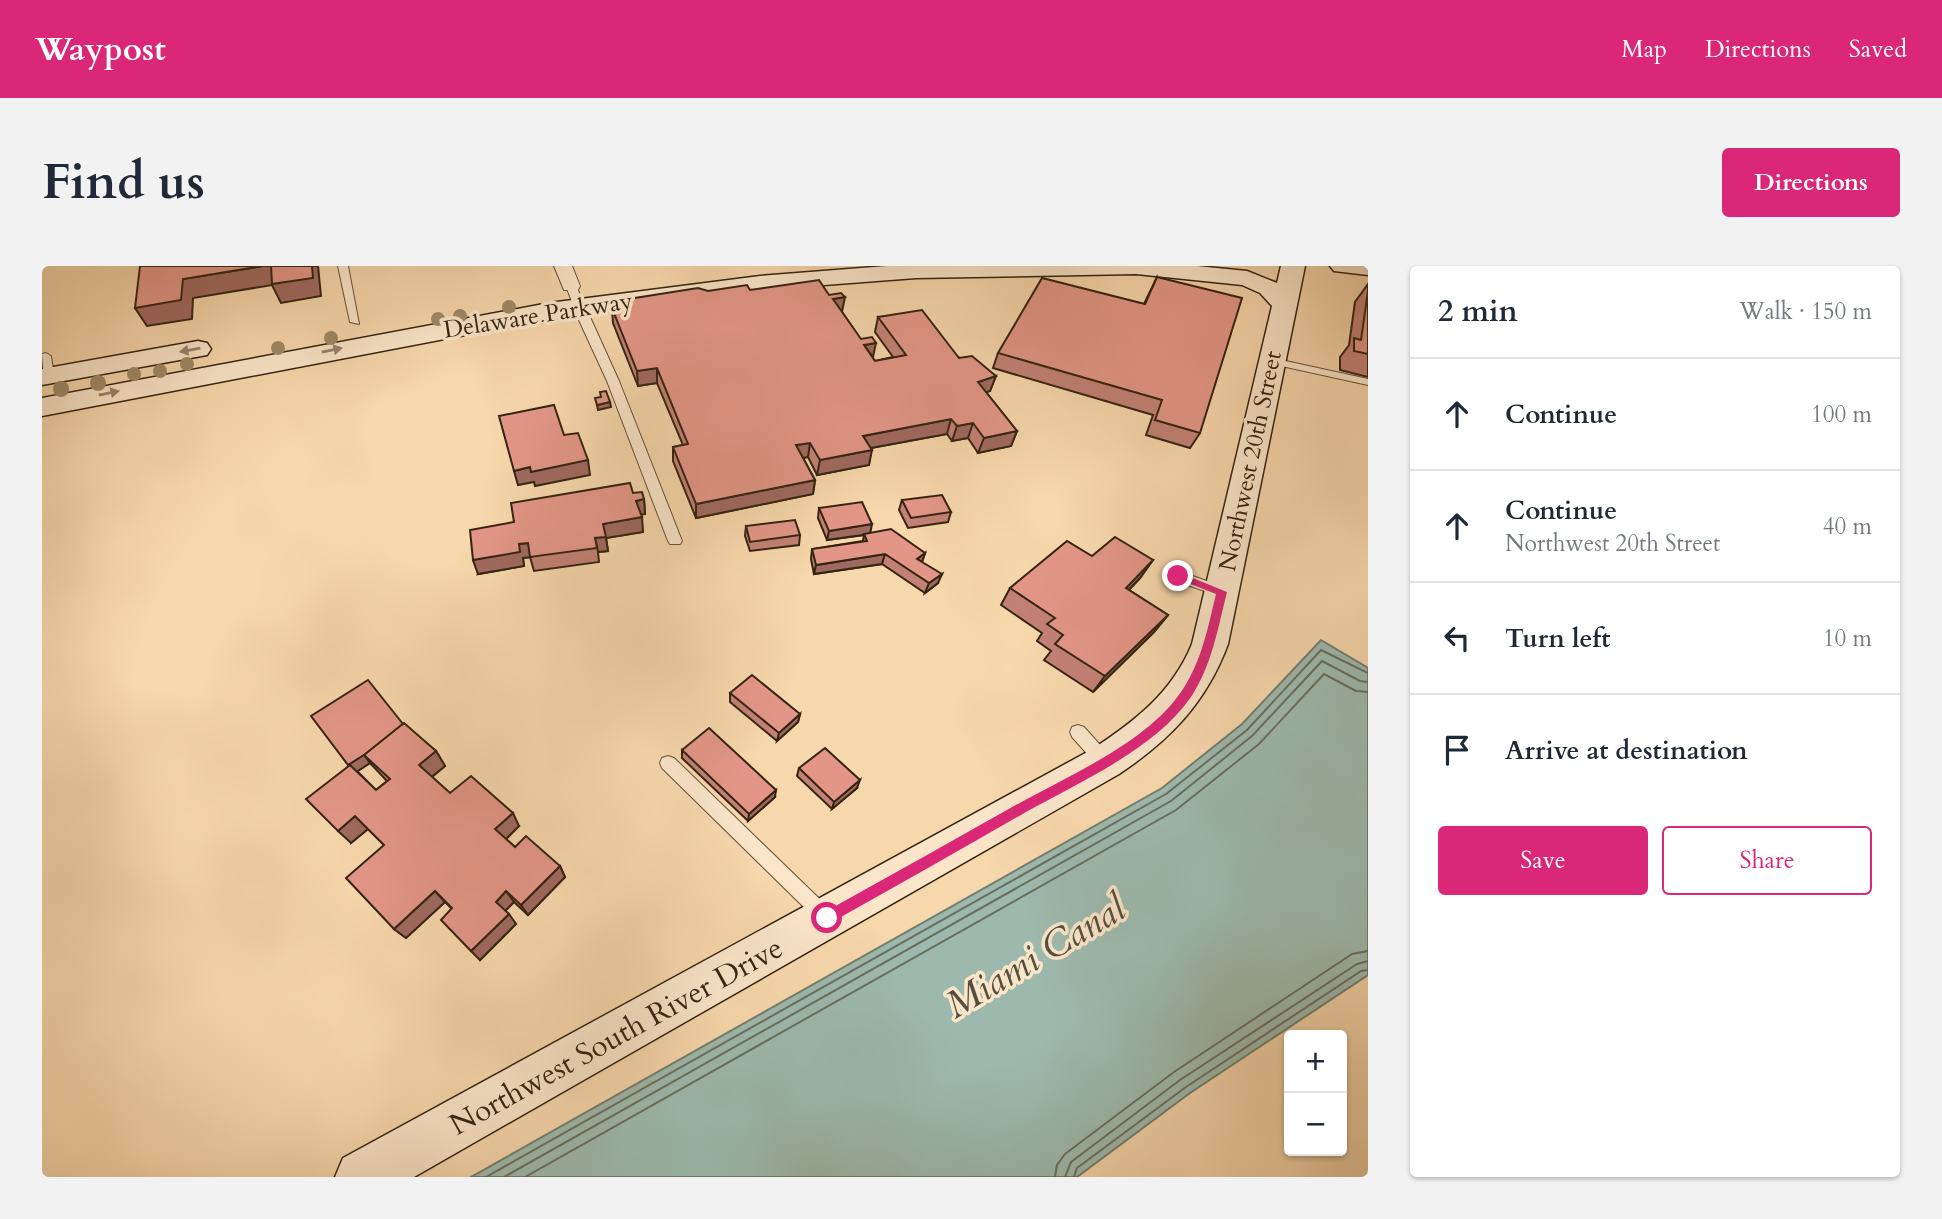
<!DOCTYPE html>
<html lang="en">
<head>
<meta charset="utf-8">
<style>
	:root { --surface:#fff; --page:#f2f2f3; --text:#1f2937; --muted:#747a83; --line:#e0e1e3; --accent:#db2777 }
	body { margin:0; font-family:Cardo,serif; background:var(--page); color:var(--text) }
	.controls { position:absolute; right:21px; bottom:21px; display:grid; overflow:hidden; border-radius:7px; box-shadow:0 2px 5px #0004 }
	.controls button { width:63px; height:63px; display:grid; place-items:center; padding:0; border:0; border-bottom:2px solid var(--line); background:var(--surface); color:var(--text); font:35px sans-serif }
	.stop { position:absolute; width:21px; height:21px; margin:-16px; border:5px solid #db2777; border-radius:50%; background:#fff }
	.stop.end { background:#db2777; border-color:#fff; box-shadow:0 2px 7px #0008 }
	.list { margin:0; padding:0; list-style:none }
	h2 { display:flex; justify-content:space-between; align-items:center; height:91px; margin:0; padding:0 28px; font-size:30px }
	h2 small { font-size:23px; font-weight:400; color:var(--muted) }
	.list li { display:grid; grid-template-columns:46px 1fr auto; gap:21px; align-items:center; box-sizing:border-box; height:112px; padding:0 28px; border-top:2px solid var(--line) }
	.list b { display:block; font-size:26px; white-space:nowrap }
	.list p { margin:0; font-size:23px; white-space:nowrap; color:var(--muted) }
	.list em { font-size:23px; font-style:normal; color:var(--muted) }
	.actions { display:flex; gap:14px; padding:21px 28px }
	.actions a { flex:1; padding:16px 0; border:2px solid var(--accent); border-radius:7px; text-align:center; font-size:24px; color:var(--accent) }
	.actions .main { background:var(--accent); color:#fff }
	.icon { flex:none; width:38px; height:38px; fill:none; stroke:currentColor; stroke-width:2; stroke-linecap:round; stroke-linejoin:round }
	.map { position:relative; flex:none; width:1326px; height:911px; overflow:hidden; border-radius:7px }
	header { display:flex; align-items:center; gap:42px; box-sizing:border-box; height:98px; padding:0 35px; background:var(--accent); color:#fff }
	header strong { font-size:33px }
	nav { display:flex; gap:38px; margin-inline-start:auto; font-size:24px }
	.intro { display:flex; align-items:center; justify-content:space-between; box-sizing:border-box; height:168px; padding:0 42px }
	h1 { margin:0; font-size:49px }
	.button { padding:18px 32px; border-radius:7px; background:var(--accent); color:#fff; font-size:24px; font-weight:700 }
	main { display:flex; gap:42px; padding:0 42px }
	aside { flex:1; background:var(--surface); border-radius:7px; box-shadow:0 2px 5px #0004 }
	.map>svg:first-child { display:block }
	.water { fill:#9db9ad; stroke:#737d6f; stroke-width:2 }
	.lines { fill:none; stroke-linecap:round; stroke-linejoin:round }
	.shore { stroke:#686e5f; stroke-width:2 }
	.lane-casing { stroke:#655038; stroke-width:2 }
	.street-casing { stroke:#655038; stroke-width:2 }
	.secondary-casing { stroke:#342311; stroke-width:3 }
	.lane { fill:#fae5c9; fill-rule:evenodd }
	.street { fill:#fae5c9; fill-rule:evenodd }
	.secondary { fill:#fae5c9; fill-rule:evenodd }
	.tree { fill:#9e8967 }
	.wall { fill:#c38175; stroke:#342311; stroke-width:2; fill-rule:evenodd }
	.shaded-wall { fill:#9f695f; stroke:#342311; stroke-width:2 }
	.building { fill:#e39688; stroke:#342311; stroke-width:2 }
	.oneway { fill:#97846d }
	.route { fill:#db2777 }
	.labels { text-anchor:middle; stroke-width:7; stroke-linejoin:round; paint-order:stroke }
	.far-street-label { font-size:24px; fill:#342311; stroke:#fae5c9 }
	.street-label { font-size:30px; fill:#342311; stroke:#fae5c9 }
	.near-water-label { font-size:38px; font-style:italic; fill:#545040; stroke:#fae5c9 }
</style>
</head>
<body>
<header>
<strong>Waypost</strong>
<nav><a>Map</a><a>Directions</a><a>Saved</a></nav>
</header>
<div class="intro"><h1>Find us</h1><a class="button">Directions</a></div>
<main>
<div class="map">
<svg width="1326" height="911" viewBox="0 0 1326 911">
	<rect width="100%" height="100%" fill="#f7d7ac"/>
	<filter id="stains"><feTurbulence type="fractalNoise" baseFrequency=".00286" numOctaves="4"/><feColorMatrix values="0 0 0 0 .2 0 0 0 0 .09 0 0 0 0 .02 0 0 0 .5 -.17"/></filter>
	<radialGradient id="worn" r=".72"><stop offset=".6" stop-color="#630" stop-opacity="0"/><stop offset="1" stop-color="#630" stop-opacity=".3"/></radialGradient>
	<polygon class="water" points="1279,374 1326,402 1326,709 1148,827 1035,911 429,911 1120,522 1200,458"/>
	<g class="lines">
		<g class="shore">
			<polyline points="444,911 1124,528 1205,464 1279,384 1326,407"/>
			<polyline points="462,911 1129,535 1210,470 1280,395 1318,415 1326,416"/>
			<polyline points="483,911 1134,544 1217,478 1282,408 1314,425 1326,426"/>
			<polyline points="1013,911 1015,899 1023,888 1132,806 1310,688 1326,685"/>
			<polyline points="1023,911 1029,896 1138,814 1315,698 1326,695"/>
			<polyline points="1032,911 1035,902 1144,821 1319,705 1326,704"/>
		</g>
		<g class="lane-casing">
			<g id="lane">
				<polygon points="296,0 306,0 317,58 308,56"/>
				<polygon points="525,18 534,20 577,115 640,275 638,278 628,278 626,275 565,115 536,52 524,20"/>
				<polygon points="4,87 9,90 12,110 6,113 2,112 0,88"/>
				<polygon points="1230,92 1326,113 1326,119 1226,97 1226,93"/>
				<polygon points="1136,305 1185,322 1187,326 1180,331 1131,314 1129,310 1131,306"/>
				<polygon points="1036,459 1042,461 1069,491 1071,496 1069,501 1063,503 1057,501 1030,471 1028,466 1030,461"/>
				<polygon points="626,490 632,492 789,644 792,650 789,656 783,659 777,656 620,502 618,497 620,492"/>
			</g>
		</g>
		<g class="street-casing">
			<polygon id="street" points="512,0 530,0 538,20 536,24 522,24"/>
		</g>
		<g class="secondary-casing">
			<g id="secondary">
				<path d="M845,0H1155L1205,5L1235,17L1239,0H1263L1186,378C1164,437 1128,474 1077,508L372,911H293L301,892L1049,484C1092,456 1130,427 1150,378L1230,40L1218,27L1200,19L1094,8L874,12L718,24L507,53L0,150V132L507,37L718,10Z"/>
				<polygon points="1288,0 1326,0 1326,9 1292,5"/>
				<polygon points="156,75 165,77 169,83 165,89 0,119 0,103"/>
			</g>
		</g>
		<use href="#lane" class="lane"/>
		<use href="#street" class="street"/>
		<use href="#secondary" class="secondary"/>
	</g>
	<g class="tree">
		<circle cx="467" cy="41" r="7"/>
		<circle cx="418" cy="50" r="7"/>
		<circle cx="396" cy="53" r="7"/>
		<circle cx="289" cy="72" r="7"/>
		<circle cx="236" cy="82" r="7"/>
		<circle cx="145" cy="98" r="7"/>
		<circle cx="118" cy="105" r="7"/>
		<circle cx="92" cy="108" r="7"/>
		<circle cx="56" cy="117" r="8"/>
		<circle cx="19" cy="123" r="8"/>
	</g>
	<g class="wall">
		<polygon points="1115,11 1158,167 1148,182 1104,169 1111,149 951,102 956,87 1102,38"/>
		<polygon points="1326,18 1326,111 1298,104 1298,91 1307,79 1313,36"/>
		<polygon points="708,24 800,46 833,95 851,91 833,66 836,51 954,110 948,125 944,126 975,165 969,180 936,187 926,172 910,175 905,168 829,182 827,199 775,209 766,191 761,192 773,214 771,228 654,252 631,195 631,181 641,179 615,117 596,120 571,57 570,42 666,25"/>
		<polygon points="591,227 602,233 603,248 599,248 601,266 564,272 566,285 556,286 557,296 492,305 488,291 481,292 482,300 436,308 472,256"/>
		<polygon points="860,234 909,246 906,256 866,262 857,244"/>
		<polygon points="777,242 828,267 883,287 880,296 896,317 883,327 840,298 772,308 769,293 770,283 821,275 822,269 785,274 776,252"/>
		<polygon points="704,260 758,269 757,279 708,285 703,270"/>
		<polygon points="1050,290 1111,294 1098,312 1087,324 1126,349 1112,366 1051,426 1002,394 1009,385 995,375 1000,367 959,339 968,322"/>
		<polygon points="688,427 758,448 756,456 735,475 688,436"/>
		<path d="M361,458L394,485L403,500L390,511L408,527L477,560L464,573L473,581L518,600L523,611L486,649L472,636L463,645L474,658L438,694L410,643L403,636L364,672L352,663L342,579L326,563L309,577L307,499ZM328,497L345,515L334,524L315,505Z"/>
		<polygon points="640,484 733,531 706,555 640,492"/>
		<polygon points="757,502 815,522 790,543 755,510"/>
	</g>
	<g class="shaded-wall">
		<polygon points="221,0 276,0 279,30 239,37 230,19 151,32 150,53 105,60 93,42 141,13"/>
		<polygon points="803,31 800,46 789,48 791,33"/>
		<polygon points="834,77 831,91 822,79"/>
		<polygon points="615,102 615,117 596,120 595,105"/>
		<polygon points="954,110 948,125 931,131 936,116"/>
		<polygon points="568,136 569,141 556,144 555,139"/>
		<polygon points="909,153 905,168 818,184 821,170"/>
		<polygon points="931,157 926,172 910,175 915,160"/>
		<polygon points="975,165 969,180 936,187 942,172"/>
		<polygon points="768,177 766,191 752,194 754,179"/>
		<polygon points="830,184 827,199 775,209 778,194"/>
		<polygon points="546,194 548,209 493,220 492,216 476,219 472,205 488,201"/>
		<polygon points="773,214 771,228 654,252 654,238"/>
		<polygon points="602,233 603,248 595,249 594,235"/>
		<polygon points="600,251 601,266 564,272 566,285 556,286 553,272 561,258"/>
		<polygon points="830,258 828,268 785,274 787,265"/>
		<polygon points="486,277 490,291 481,292 482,300 436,308 431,294 477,278"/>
		<polygon points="883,287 880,296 875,293"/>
		<polygon points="843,288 840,298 772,308 774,299"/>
		<polygon points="1111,294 1098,312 1071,340 1084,322"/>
		<polygon points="900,308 896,317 883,327 887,317"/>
		<polygon points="1126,349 1112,366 1051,426 1063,410"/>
		<polygon points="758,448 756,456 735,475 737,467"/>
		<polygon points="364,461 322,489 328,497 313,507 306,499"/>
		<polygon points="394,485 403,500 387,513 377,499"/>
		<polygon points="818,514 815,522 790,543 792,536"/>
		<polygon points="734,524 733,531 706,555 707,548"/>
		<polygon points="471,547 477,560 461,576 453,563"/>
		<polygon points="313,550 326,563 309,577 296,565"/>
		<polygon points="518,600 523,611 486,649 479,639"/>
		<polygon points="393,625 403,636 364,672 352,663"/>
		<polygon points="464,625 472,636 461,647 454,636"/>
		<polygon points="467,648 474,658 438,694 429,685"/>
	</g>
	<g class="building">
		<polygon points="98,0 221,0 141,13 139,34 93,42"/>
		<polygon points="229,0 270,0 271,12 230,18"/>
		<polygon points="1115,11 1200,32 1158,167 1113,154 1120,134 956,87 1000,12 1103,38"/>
		<polygon points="777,14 787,29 799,27 803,31 791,33 819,73 830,71 834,77 822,79 833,95 864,89 836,51 880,44 917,92 930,90 954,110 936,116 975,165 942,172 931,157 915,160 909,153 821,170 830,184 778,194 768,177 754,179 773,214 654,238 631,181 646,178 615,102 595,105 570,42 572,37 580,34 656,22 666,25 705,19 708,24"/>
		<polygon points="1326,25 1326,88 1312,85 1312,72 1319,74"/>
		<polygon points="564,125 568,136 555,139 553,132 559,131 558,126"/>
		<polygon points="512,139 522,169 536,167 546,194 489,206 488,201 472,205 457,150"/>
		<polygon points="588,217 591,227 600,226 602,233 594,235 600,251 561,258 564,271 553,272 555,282 488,291 486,277 477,278 478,286 431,294 428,264 472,256 469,237"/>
		<polygon points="900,229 909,246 869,252 860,234"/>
		<polygon points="820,236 830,258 787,265 777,242"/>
		<polygon points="753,254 758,269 708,276 704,260"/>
		<polygon points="849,263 883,287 875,293 900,308 887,317 843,288 774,299 770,283 825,275 822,268"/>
		<polygon points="1073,271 1111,294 1084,322 1126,349 1063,410 1013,378 1021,369 1005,358 1013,352 968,322 1025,275 1050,290"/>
		<polygon points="710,409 758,448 737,467 688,427"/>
		<polygon points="326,414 361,458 325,487 306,499 269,450"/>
		<polygon points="362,457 394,485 377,499 408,527 429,510 471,547 453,563 473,581 484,570 518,600 479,639 464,625 454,636 467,648 429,685 399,654 410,642 393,625 352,663 304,612 342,579 313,550 296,565 264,533 308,499 334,524 348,513 322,489"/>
		<polygon points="667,462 734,524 707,548 640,484"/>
		<polygon points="783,482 818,514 792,536 757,502"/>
	</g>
	<defs><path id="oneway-solid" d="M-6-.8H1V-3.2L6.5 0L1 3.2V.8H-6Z" transform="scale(1.75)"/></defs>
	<g class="oneway">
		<use href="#oneway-solid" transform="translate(148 84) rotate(170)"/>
		<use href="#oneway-solid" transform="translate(290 84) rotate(-11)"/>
		<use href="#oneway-solid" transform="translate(67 127) rotate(-12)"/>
	</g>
	<path class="route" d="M1136,306L1185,326C1176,362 1170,399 1149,431C1113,483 1038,516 984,546C920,583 855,620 790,656H781V647C844,612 908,576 972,540C1026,510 1107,476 1141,423C1160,394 1166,361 1174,328L1133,312V307Z"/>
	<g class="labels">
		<g class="far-street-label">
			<text transform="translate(496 49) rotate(-9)" y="8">Delaware Parkway</text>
			<text transform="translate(1208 195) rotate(-78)" y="8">Northwest 20th Street</text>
		</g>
		<g class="street-label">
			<text transform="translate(574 770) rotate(-29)" y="10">Northwest South River Drive</text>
		</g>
		<g class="near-water-label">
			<text transform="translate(993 690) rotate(-31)" y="13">Miami Canal</text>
		</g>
	</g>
	<rect width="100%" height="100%" filter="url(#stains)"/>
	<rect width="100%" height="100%" fill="url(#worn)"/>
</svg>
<div class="controls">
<button>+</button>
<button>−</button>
</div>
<div class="stop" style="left:785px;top:652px"></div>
<div class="stop end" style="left:1136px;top:310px"></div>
</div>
<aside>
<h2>2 min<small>Walk · 150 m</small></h2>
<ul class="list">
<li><svg class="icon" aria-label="ahead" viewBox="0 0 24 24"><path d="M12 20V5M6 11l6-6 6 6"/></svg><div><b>Continue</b></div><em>100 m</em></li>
<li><svg class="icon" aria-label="ahead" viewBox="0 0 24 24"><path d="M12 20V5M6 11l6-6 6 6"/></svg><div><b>Continue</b><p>Northwest 20th Street</p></div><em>40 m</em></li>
<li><svg class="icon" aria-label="left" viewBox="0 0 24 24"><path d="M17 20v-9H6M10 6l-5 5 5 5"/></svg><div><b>Turn left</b></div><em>10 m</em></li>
<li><svg class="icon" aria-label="arrive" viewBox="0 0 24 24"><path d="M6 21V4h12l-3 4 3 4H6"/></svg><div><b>Arrive at destination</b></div></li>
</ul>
<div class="actions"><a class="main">Save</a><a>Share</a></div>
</aside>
</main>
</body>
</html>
